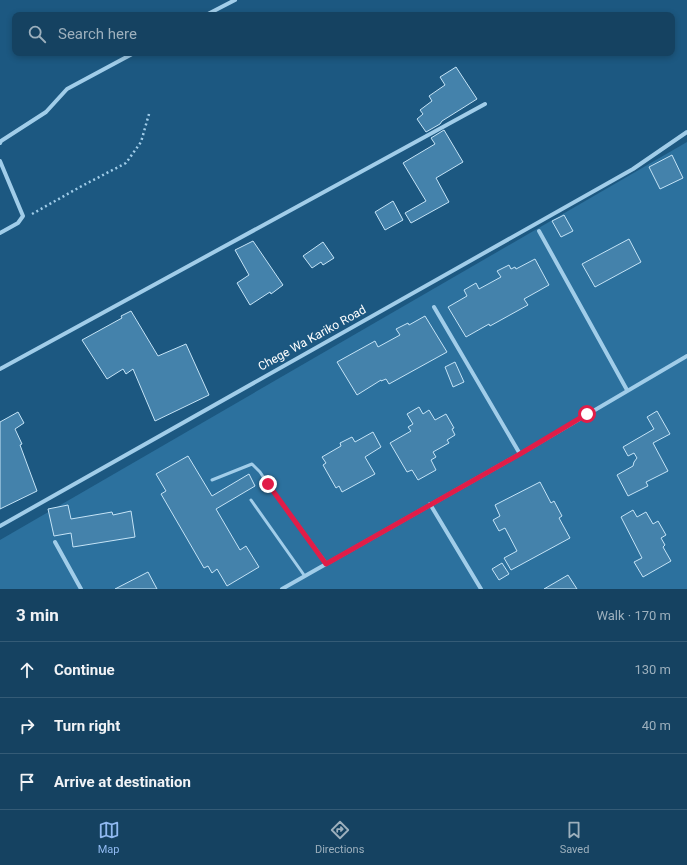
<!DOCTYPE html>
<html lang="en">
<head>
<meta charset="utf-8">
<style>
	:root { --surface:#154261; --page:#1e4967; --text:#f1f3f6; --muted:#9db0bd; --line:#345b76; --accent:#90b9f0 }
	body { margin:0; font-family:Roboto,sans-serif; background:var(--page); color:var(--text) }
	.stop { position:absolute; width:12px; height:12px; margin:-9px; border:3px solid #e11d48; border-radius:50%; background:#fff }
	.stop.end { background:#e11d48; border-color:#fff; box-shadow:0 1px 4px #0008 }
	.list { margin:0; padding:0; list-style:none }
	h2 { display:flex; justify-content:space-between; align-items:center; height:52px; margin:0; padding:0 16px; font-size:17px }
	h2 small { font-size:13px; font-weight:400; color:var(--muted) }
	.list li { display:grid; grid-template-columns:26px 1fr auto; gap:12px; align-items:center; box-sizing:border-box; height:56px; padding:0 16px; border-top:1px solid var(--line) }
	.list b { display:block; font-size:15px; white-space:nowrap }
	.list em { font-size:13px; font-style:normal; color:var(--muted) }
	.icon { flex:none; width:22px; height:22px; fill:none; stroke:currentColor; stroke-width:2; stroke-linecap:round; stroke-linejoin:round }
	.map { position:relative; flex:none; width:687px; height:589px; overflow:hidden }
	.search { position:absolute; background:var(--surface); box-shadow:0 2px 6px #0003; left:12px; right:12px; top:12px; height:44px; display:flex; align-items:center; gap:10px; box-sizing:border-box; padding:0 14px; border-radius:8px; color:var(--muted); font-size:15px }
	.sheet { height:220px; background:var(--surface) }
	nav { display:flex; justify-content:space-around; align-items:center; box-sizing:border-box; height:56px; border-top:1px solid var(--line); background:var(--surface); font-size:11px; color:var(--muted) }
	nav a { display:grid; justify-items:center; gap:2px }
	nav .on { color:var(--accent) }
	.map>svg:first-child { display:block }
	.green { fill:#2c719e }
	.building { fill:#4482ab; stroke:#c5e4f7 }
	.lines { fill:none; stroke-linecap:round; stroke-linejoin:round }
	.path { stroke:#a1cde9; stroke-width:2.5; stroke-dasharray:2 3; stroke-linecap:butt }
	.service { stroke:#a1cde9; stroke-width:3 }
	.minor { stroke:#a1cde9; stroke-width:4 }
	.route { stroke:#e11d48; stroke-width:5 }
	.labels { text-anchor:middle; stroke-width:3.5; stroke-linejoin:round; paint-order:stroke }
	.street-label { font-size:12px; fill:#fff; stroke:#1c5881 }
</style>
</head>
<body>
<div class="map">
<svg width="687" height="589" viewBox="0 0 687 589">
	<rect width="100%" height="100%" fill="#1c5881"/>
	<polygon class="green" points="687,142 687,589 0,589 0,540"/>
	<g class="building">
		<polygon points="456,67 477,99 442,121 440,124 426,132 417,119 423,114 420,110 432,101 429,96 445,85 440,77"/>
		<polygon points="444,130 463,162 436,178 449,202 411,223 405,213 426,201 403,163 435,144 431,138"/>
		<polygon points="672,155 683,178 660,189 649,167"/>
		<polygon points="393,201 403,220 385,230 375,212"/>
		<polygon points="564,215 573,231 561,237 552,221"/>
		<polygon points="629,239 641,262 595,287 582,264"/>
		<polygon points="253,241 283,285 271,294 270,292 250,305 237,283 249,275 235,250"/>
		<polygon points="323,242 334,258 323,265 321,262 312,268 303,256"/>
		<polygon points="535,259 549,285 524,299 528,305 490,326 489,324 466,337 448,307 467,296 464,290 476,283 479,289 501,277 497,271 509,265 511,269 515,267 516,269"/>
		<polygon points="131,311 158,356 186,344 209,395 155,421 133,369 126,374 123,369 107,379 82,340 122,318 121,316"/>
		<polygon points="425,316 447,352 389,384 386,379 381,381 381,380 357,395 337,362 375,341 378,347 400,335 396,329 408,323 409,325"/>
		<polygon points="455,362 464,382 453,387 445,367"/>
		<polygon points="419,407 423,414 429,410 435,420 446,414 454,428 452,429 455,435 447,440 449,443 433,452 436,457 431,460 436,470 418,480 412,470 407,472 390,443 411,431 408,427 413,424 407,414"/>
		<polygon points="657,411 670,434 653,443 668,471 646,482 648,486 628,496 617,475 633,466 634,462 637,458 634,453 628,456 623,447 654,429 647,417"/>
		<polygon points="18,412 24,423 15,429 22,444 20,445 37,491 0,509 0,422"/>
		<polygon points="373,432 381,447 365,457 375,474 342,492 339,486 336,488 323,465 326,463 322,457 341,446 340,443 352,437 355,442"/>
		<polygon points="188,456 212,496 249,474 255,486 216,509 240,550 246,546 259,567 227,586 217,569 212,573 208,566 204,568 161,494 166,491 156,474"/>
		<polygon points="540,482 551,503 554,501 562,516 559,518 570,538 511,570 504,558 517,551 505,528 499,531 493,520 500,516 495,505"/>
		<polygon points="68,505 71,519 112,512 113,515 131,511 135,537 73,547 71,533 54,536 48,509"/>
		<polygon points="633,510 637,517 646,512 653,524 658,521 666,535 661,538 665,545 663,547 671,561 643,577 634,562 642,558 621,517"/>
		<polygon points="502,563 509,574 499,580 492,569"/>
		<polygon points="148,572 157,589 115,589"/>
		<polygon points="568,575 577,589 544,589"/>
	</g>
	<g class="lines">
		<polyline class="path" points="32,214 80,187 126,163 141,142 149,114"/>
		<g class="service">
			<polyline points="212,480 252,464 260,472 268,484 326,563"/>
			<polyline points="251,500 304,575"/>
		</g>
		<g class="minor">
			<polyline points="206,15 235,0"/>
			<polyline points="0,143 1,141 46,112 67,89 134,53"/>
			<polyline points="0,161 23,216 18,223 0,233"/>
			<polyline points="539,231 627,390"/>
			<polyline points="434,307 520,454"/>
			<polyline points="0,369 485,104"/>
			<polyline points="430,504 481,589"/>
			<polyline points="0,526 633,169 687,132"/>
			<polyline points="55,542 81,589"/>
			<polyline points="282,589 520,454 687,356"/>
		</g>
	</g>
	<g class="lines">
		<polyline class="route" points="268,484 326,564 520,454 587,414"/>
	</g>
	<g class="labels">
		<g class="street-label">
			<text transform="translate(312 338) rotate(-29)" y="4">Chege Wa Kariko Road</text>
		</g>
	</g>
</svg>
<div class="stop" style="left:587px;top:414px"></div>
<div class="stop end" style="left:268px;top:484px"></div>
<div class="search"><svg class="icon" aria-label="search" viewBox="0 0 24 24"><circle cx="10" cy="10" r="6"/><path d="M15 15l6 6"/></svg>Search here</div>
</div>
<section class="sheet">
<h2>3 min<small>Walk · 170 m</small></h2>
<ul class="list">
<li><svg class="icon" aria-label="ahead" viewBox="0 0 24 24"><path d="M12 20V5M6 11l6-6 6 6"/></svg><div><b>Continue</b></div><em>130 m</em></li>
<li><svg class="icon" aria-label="right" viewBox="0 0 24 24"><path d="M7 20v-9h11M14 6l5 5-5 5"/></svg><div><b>Turn right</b></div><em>40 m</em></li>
<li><svg class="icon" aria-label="arrive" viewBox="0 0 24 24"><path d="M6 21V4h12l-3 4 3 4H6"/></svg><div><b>Arrive at destination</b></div></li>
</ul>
</section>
<nav>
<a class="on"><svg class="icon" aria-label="map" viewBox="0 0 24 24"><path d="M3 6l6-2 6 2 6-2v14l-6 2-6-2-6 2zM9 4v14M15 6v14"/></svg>Map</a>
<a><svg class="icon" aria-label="directions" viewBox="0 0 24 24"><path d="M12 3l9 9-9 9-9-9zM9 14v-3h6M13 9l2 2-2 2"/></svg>Directions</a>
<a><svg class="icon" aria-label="saved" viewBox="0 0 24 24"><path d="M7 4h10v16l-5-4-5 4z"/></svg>Saved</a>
</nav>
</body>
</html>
